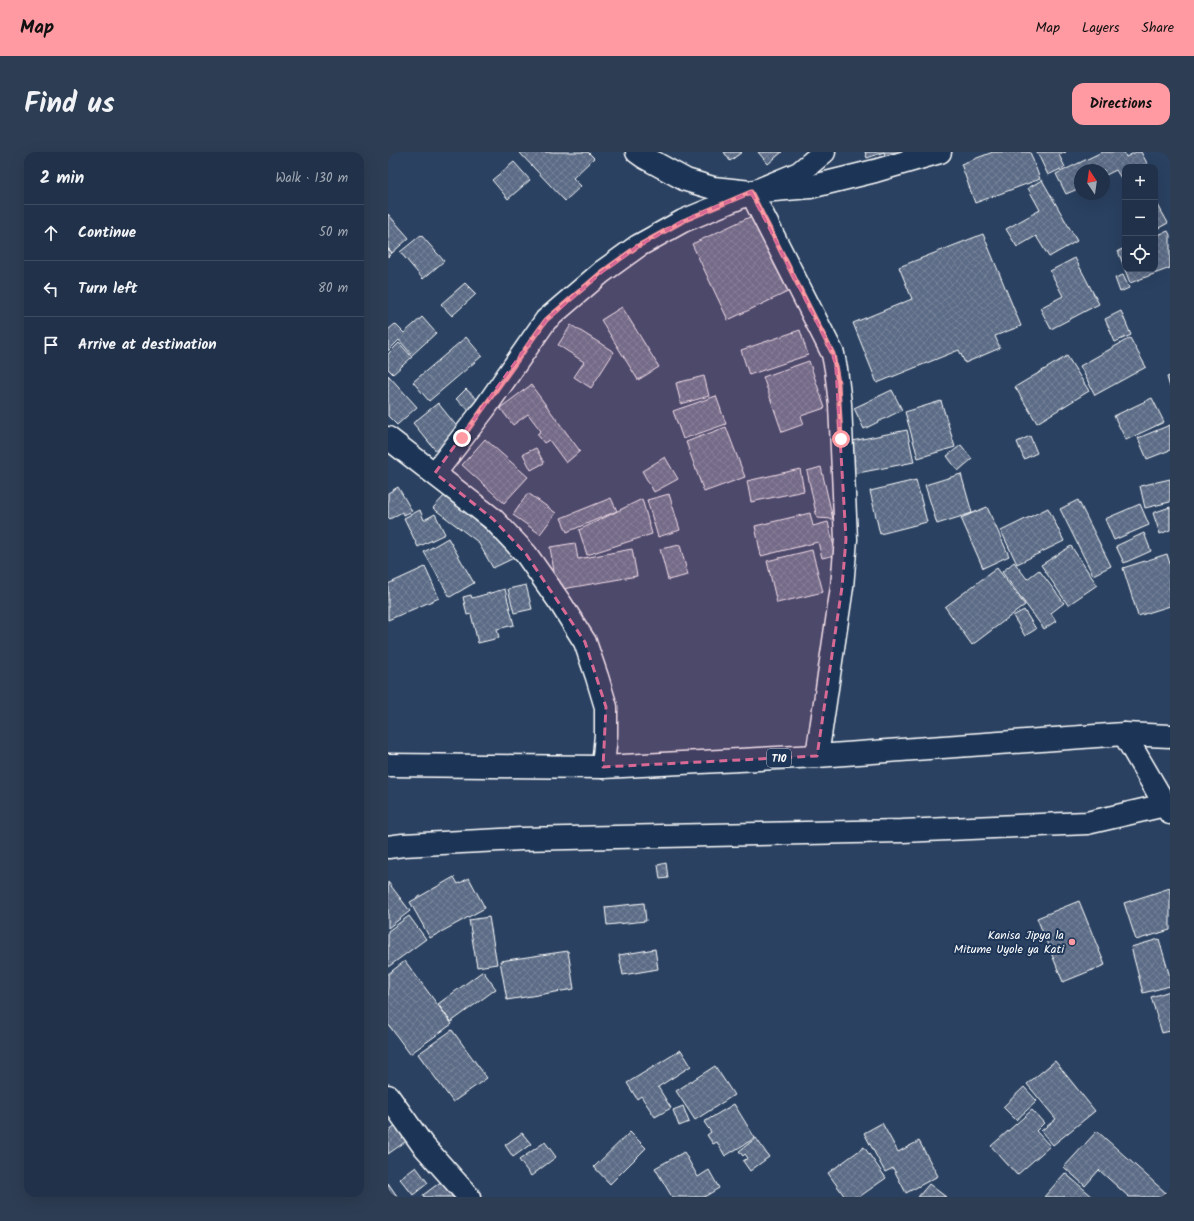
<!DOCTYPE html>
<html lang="en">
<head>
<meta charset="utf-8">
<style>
	:root { --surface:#203149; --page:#2d3d53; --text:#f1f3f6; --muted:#a2a9b4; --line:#3d4c61; --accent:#ff9aa2 }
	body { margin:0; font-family:Kalam,sans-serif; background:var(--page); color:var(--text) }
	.controls { position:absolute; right:12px; top:12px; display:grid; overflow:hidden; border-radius:8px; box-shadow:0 4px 16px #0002 }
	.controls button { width:36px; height:36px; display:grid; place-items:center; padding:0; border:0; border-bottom:1px solid var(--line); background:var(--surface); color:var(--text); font:20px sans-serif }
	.compass { position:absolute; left:686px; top:12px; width:36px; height:36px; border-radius:50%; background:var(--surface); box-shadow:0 4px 16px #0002; rotate:347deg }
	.stop { position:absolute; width:12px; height:12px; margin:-9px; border:3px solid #ff9aa2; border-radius:50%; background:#fff }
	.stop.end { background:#ff9aa2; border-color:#fff; box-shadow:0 1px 4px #0008 }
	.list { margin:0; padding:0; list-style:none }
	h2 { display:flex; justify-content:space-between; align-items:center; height:52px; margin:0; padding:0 16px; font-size:17px }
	h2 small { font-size:13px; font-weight:400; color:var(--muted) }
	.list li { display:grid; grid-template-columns:26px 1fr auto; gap:12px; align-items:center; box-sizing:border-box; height:56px; padding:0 16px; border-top:1px solid var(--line) }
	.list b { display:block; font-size:15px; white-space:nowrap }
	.list em { font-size:13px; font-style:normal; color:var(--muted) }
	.icon { flex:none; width:22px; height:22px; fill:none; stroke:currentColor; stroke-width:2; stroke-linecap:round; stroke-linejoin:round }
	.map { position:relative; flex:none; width:782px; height:1045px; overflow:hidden; border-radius:12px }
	header { display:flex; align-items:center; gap:24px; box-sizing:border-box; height:56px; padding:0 20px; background:var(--accent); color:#111 }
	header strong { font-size:19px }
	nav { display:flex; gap:22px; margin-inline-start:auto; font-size:14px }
	.intro { display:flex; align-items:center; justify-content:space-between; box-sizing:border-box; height:96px; padding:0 24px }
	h1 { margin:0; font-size:28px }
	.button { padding:10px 18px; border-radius:12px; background:var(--accent); color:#111; font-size:14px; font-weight:700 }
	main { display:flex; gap:24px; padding:0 24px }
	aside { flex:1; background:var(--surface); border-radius:12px; box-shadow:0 4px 16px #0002 }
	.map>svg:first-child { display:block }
	.building { fill:url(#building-cross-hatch); stroke:#fff }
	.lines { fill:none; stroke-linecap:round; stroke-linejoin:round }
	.minor-casing { stroke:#fff; stroke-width:25 }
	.highway-casing { stroke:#fff; stroke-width:25 }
	.minor { stroke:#1d3557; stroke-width:22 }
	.highway { stroke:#1d3557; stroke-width:22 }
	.route { stroke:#ff9aa2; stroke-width:5 }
	.marked { fill:#d76994; fill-opacity:0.2; stroke:#d76994; stroke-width:3; stroke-dasharray:8 5; stroke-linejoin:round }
	.poi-dot { fill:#ff9aa2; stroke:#1d3557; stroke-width:1.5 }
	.labels { text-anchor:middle; stroke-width:4; stroke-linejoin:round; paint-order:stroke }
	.shield { fill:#1d3557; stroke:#bbc2cd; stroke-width:1 }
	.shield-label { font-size:11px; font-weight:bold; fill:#fff }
	.poi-label { font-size:12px; fill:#fff; stroke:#1d3557; text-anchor:end }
</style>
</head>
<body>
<header>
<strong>Map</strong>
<nav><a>Map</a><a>Layers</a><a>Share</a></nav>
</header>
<div class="intro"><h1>Find us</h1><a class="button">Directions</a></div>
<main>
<aside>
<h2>2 min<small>Walk · 130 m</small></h2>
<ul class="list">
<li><svg class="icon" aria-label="ahead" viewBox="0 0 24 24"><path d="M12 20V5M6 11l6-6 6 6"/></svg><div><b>Continue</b></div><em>50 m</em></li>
<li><svg class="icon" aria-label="left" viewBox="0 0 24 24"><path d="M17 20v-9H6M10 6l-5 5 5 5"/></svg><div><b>Turn left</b></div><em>80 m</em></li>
<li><svg class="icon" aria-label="arrive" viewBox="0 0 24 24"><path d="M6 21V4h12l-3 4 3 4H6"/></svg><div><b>Arrive at destination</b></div></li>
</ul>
</aside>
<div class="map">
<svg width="782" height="1045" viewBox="0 0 782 1045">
	<defs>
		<pattern id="building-cross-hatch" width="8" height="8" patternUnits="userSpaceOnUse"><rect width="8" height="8" fill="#5b6c86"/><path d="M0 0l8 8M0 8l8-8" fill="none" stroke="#748298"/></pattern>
	</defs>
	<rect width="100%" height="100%" fill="#2a4161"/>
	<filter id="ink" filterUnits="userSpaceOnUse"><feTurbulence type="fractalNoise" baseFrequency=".025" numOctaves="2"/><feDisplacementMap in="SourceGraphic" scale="8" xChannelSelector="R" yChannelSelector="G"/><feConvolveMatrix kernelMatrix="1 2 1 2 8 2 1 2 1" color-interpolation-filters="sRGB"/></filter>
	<g filter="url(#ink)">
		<g class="building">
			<polygon points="131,0 200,0 206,6 185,26 193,34 177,49"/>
			<polygon points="336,0 354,0 342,9"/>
			<polygon points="370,0 394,0 380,12"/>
			<polygon points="477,0 516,0 497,5 496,0 479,6"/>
			<polygon points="605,0 642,0 652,27 587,51 573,12"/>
			<polygon points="649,0 678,0 671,3 677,15 660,23"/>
			<polygon points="714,0 736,0 738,5 748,0 753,0 760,13 755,15 737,15 737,24 733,26 728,18 716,24 716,18 692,18 692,36 678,42 668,22"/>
			<polygon points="126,10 142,28 120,47 104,28"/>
			<polygon points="654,28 689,89 661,105 648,84 629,95 618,77 652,58 640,36"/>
			<polygon points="770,53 780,71 767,78 767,55"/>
			<polygon points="0,62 21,86 4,101 0,96"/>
			<polygon points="368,62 404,138 340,168 304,92"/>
			<polygon points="780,79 782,83 782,116 742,131 730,99 737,96 737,117 767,117 767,84"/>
			<polygon points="595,82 633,174 607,184 612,196 577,211 571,198 489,231 465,171 524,147 511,115"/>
			<polygon points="33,83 56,109 35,127 12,100"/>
			<polygon points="0,97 4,101 0,105"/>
			<polygon points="687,106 711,152 663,177 652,156 675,144 662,119"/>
			<polygon points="735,123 741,136 732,140 727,126"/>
			<polygon points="77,131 88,142 64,164 53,152"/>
			<polygon points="234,155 271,215 250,228 213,168"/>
			<polygon points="733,159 743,183 727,190 717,167"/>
			<polygon points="34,165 48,181 24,203 11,188 0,199 0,178 7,172 16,181"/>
			<polygon points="183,173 226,200 203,236 186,225 196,210 170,193"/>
			<polygon points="412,178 420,203 361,223 353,198"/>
			<polygon points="78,185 94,204 41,249 25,230"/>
			<polygon points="742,186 758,215 707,243 692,214"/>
			<polygon points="11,191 24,205 5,222 0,217 0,202"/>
			<polygon points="679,204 701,239 649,271 627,235"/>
			<polygon points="421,209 437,256 413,264 416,272 394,280 375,225"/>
			<polygon points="0,223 29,255 9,273 0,264"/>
			<polygon points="316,224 321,244 293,252 288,231"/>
			<polygon points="782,224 782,235 779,225"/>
			<polygon points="143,233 192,299 178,311 161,288 156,291 149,282 153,279 140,262 125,273 112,256"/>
			<polygon points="78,237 91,249 82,259 68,247"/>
			<polygon points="504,238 514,258 476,277 466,256"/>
			<polygon points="328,244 338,272 295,287 285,259"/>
			<polygon points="764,246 776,270 738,288 726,264"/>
			<polygon points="553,249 567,295 530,306 517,260"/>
			<polygon points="50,251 74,281 49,300 25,271"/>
			<polygon points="782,273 782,298 759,307 750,286"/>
			<polygon points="338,275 357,325 316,340 298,290"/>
			<polygon points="519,278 526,310 465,322 459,290"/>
			<polygon points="642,284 649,301 636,307 629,290"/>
			<polygon points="97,287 140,325 116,351 74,313"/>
			<polygon points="573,293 584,307 570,319 559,304"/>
			<polygon points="148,296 156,311 143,318 135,302"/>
			<polygon points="277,305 290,327 266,340 254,319"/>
			<polygon points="433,315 445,367 429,366 419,319"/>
			<polygon points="412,317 416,339 363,350 359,329"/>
			<polygon points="573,322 584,361 549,372 537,333"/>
			<polygon points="782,327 782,350 757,356 752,334"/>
			<polygon points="528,328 539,370 492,382 482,339"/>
			<polygon points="10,335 24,359 16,363 14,360 2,367 0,365 0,341"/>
			<polygon points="140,341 168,361 152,382 125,363"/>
			<polygon points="58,342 103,382 128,405 105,416 90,390 45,356"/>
			<polygon points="281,342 292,378 270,385 259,348"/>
			<polygon points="223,346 229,359 179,380 173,366"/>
			<polygon points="254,347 264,382 199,403 191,378"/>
			<polygon points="690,348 723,414 705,423 672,357"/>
			<polygon points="752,352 761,373 726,388 717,367"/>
			<polygon points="599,355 621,404 595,416 573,366"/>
			<polygon points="782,355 782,378 772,382 765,361"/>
			<polygon points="660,356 676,389 629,412 613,379"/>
			<polygon points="32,358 36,368 47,362 57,382 30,395 16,366"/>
			<polygon points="422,361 425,374 440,370 448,403 434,406 430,390 373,404 367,374"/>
			<polygon points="756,381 763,399 736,411 728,394"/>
			<polygon points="60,386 86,431 62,445 36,400"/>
			<polygon points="187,391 190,407 244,397 249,424 169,438 162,395"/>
			<polygon points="292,393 300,423 280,428 272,397"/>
			<polygon points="683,394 709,433 680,453 653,413"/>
			<polygon points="424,398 435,440 389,451 379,409"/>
			<polygon points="779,402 782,412 782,454 750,464 735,416"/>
			<polygon points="626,410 639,427 651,418 676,451 663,461 668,469 656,477 614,420"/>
			<polygon points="37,415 51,446 0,468 0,432"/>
			<polygon points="609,416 637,453 584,493 557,455"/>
			<polygon points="138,433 144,457 126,461 120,437"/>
			<polygon points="117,437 126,473 109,477 111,486 90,491 83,462 79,463 75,445 83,443 84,446"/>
			<polygon points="636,458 648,477 637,484 625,464"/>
			<polygon points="278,711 280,726 272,727 270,713"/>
			<polygon points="66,725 70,732 81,726 97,756 42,786 22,750"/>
			<polygon points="0,730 22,759 0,776"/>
			<polygon points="782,736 782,778 748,788 736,751"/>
			<polygon points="691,749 717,813 675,830 649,766"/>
			<polygon points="256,751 258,769 219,773 217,755"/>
			<polygon points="21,764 38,787 0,815 0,779"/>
			<polygon points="101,765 109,812 89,815 81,768"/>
			<polygon points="771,787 782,825 782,834 755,841 743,795"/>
			<polygon points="267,797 270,817 235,823 231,803"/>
			<polygon points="180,799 186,837 119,848 112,809"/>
			<polygon points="17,809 64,872 22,902 0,872 0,822"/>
			<polygon points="95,819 108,837 63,870 50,852"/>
			<polygon points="782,839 782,879 774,881 763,845"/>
			<polygon points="64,878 99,926 65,950 30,902"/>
			<polygon points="293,898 303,914 270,935 283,956 267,965 253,944 249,947 239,931"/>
			<polygon points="667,909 707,959 665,993 653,979 668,967 639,932"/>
			<polygon points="327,914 346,943 307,968 288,939"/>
			<polygon points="636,935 649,949 628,968 615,955"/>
			<polygon points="346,952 367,986 337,1004 329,990 325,992 319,983 323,980 316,970"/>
			<polygon points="295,954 301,970 291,974 285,958"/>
			<polygon points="644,958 656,971 648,979 662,994 629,1023 603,994"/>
			<polygon points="13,970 24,985 0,1002 0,980"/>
			<polygon points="494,971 510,1000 531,989 550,1024 518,1041 505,1016 497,1020 476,981"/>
			<polygon points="709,979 778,1041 775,1045 741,1045 711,1018 697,1034 676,1015"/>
			<polygon points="242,980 258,996 222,1032 206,1015"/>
			<polygon points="134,981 143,992 125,1005 117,993"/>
			<polygon points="368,986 381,1005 362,1019 355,1009 360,1006 357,1002 355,1004 351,999"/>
			<polygon points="157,990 168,1005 143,1024 131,1008"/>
			<polygon points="476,995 498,1026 471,1045 457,1045 440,1021"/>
			<polygon points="296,1000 310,1025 321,1018 331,1036 316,1045 284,1045 267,1016"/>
			<polygon points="28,1015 40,1031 25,1043 12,1027"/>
			<polygon points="677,1021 705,1045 656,1045"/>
			<polygon points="58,1026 72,1045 36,1045 35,1043"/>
			<polygon points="0,1031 9,1044 8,1045 0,1045"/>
			<polygon points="541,1032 558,1045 530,1045"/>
		</g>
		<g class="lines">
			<g class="minor-casing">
				<g id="minor">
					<polyline points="249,0 256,5 298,28 325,36 363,40 422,35 487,19 552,0"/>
					<polyline points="363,40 445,202 448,217 452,252 458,387 454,435 429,604"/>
					<polyline points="0,286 105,367 138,402 173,452 197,490 209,525 218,555 218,583 215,615"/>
					<polyline points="47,321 97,256 158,168 214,120 250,94 295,69 411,21 436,0"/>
					<polyline points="736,582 782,661"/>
					<polyline points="0,695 15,693 133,687 514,679 699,671 777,653"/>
					<polyline points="0,944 34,992 81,1045"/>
				</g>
			</g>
			<g class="highway-casing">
				<polyline id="highway" points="0,613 215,615 429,604 736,582 782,584"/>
			</g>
			<use href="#minor" class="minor"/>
			<use href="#highway" class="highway"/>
		</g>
	</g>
	<g class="lines" filter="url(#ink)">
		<polyline class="route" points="74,286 158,168 214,120 250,94 295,69 363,40 445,202 450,231 453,287"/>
	</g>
	<path class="marked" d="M363,40L445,202L448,217L458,387L454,435L429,604L215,615L218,555L197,490L138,402L105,367L47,321L158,168L214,120L250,94L295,69Z"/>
	<circle class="poi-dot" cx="684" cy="790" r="4"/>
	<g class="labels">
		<rect class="shield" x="379" y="597" width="24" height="18" rx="3"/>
		<g class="shield-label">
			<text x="391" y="610">T10</text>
		</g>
		<g class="poi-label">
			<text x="676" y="787">Kanisa Jipya la<tspan x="676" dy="14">Mitume Uyole ya Kati</tspan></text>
		</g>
	</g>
</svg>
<div class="controls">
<button>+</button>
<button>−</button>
<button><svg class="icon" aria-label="locate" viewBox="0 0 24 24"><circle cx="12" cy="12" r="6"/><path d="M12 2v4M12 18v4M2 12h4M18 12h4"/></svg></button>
</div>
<svg class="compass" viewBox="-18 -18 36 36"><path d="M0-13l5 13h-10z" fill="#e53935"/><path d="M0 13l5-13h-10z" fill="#a2a9b4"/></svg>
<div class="stop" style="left:453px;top:287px"></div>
<div class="stop end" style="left:74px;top:286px"></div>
</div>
</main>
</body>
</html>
